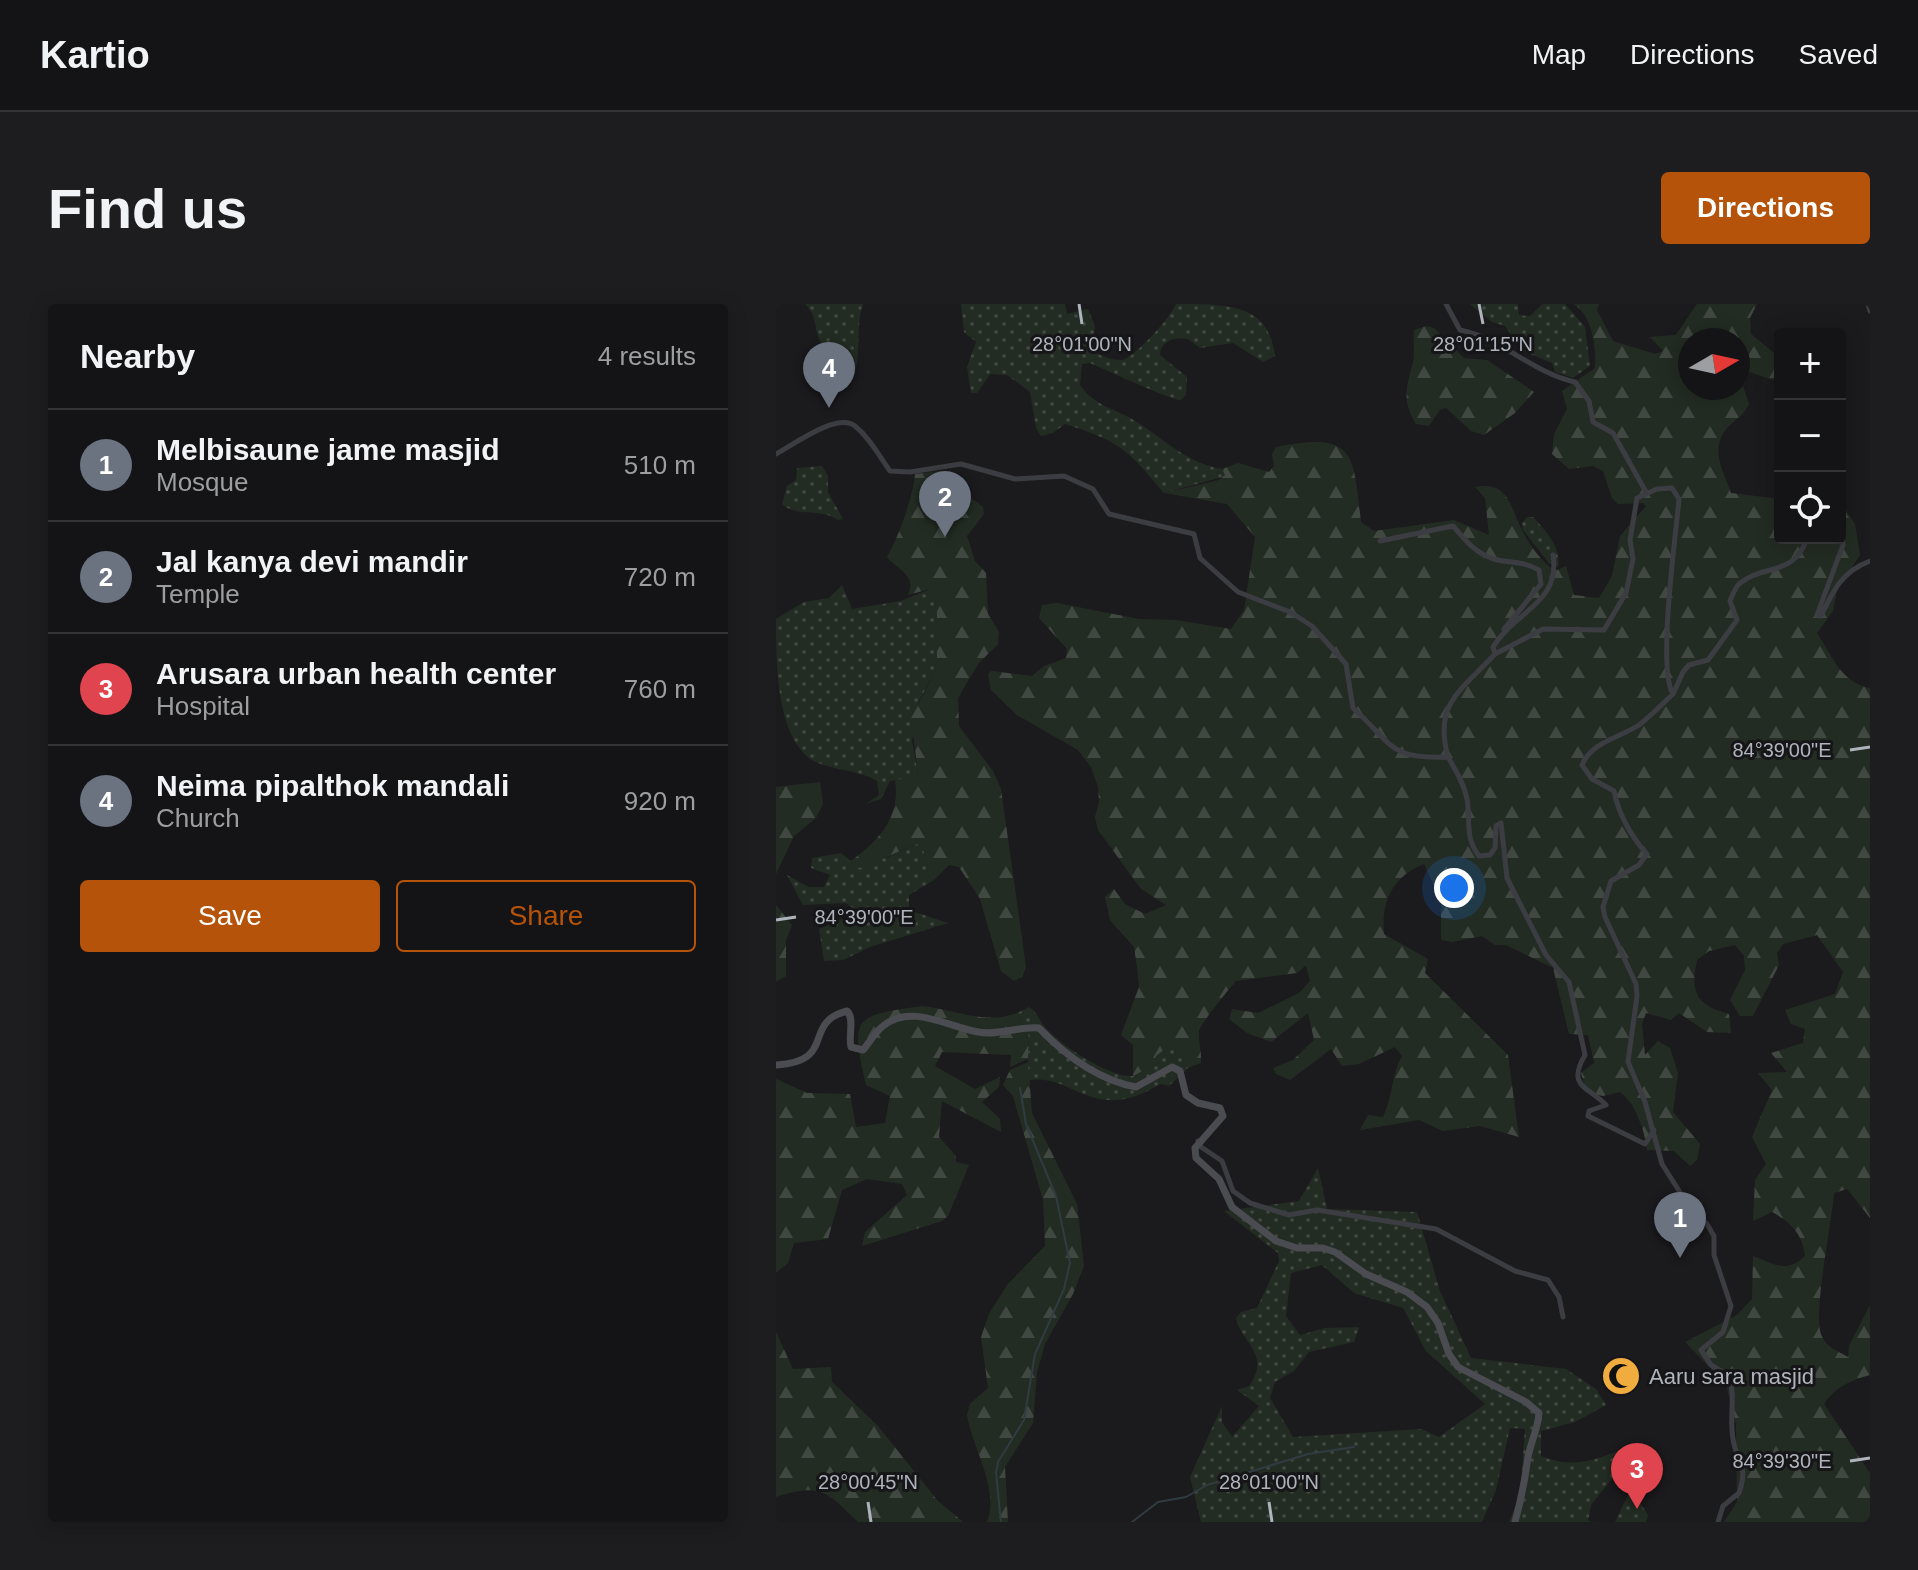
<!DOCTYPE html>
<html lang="en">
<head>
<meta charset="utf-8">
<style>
	:root { --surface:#141416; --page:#1d1d1f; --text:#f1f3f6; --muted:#9d9ea1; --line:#333335; --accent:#b45309 }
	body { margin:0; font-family:Arial,sans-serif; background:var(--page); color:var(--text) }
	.controls { position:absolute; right:24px; top:24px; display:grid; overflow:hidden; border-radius:8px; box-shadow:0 4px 20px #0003 }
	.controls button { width:72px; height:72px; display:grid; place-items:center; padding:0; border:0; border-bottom:2px solid var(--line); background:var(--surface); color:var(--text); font:40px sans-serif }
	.compass { position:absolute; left:902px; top:24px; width:72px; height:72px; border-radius:50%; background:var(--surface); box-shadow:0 4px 20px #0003; rotate:81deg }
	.you { position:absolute; left:678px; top:584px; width:28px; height:28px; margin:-20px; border:6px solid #fff; border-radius:50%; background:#1a73e8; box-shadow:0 0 0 12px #1a73e833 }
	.badge { display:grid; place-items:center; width:52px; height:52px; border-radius:50%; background:var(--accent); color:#fff; font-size:26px; font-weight:700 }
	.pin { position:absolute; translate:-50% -66px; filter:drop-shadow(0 2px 4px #0008) }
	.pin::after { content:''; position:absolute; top:42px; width:28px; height:24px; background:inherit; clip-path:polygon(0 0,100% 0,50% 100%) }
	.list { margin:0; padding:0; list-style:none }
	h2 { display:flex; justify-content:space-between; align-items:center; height:104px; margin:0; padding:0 32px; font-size:34px }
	h2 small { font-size:26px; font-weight:400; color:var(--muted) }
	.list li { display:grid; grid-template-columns:52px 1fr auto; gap:24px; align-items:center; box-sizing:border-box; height:112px; padding:0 32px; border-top:2px solid var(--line) }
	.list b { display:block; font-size:30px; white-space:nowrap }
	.list p { margin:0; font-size:26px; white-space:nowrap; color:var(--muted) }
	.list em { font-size:26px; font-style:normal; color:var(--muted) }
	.actions { display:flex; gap:16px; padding:24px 32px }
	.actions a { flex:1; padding:18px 0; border:2px solid var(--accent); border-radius:8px; text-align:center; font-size:28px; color:var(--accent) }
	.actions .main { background:var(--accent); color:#fff }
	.icon { flex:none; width:44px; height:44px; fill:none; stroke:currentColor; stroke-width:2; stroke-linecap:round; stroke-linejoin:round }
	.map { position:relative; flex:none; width:1094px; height:1218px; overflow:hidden; border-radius:8px }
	header { display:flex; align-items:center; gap:48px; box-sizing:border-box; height:112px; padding:0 40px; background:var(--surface); border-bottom:2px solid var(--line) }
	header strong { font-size:38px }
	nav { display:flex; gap:44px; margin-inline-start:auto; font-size:28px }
	.intro { display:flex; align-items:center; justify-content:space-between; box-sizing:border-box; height:192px; padding:0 48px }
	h1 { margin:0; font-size:56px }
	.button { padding:20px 36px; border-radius:8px; background:var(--accent); color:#fff; font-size:28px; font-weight:700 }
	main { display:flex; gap:48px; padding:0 48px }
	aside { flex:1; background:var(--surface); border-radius:8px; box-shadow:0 4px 20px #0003 }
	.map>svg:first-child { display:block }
	.grass { fill:url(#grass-dots); fill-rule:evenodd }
	.forest { fill:url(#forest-firs); fill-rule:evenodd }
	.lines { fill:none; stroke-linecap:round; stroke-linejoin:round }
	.stream { stroke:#303b42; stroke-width:2 }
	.minor { stroke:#3c3d42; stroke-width:5 }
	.secondary { stroke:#4a4c52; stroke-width:7 }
	.ticks { fill:none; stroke:#aeb3bc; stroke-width:3 }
	.labels { text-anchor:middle; stroke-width:6; stroke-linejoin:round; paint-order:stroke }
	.poi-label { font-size:22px; fill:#aeb3bc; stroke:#161618; text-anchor:start }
	.ticks-label { font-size:20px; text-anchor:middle; fill:#aeb3bc; stroke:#161618; stroke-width:6; stroke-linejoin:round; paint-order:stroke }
</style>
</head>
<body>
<header>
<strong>Kartio</strong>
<nav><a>Map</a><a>Directions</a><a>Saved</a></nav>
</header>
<div class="intro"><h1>Find us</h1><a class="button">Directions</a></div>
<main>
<aside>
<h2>Nearby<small>4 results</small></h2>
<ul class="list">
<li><span class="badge" style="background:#6b7280">1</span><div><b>Melbisaune jame masjid</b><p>Mosque</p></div><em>510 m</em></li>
<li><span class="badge" style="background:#6b7280">2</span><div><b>Jal kanya devi mandir</b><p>Temple</p></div><em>720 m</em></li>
<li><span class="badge" style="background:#e0444e">3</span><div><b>Arusara urban health center</b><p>Hospital</p></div><em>760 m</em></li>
<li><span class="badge" style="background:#6b7280">4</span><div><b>Neima pipalthok mandali</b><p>Church</p></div><em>920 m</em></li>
</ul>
<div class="actions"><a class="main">Save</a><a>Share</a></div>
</aside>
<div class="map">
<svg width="1094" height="1218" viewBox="0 0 1094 1218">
	<defs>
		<pattern id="grass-dots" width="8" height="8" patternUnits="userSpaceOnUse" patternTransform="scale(2)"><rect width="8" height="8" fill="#232c23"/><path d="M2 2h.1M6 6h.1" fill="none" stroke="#404841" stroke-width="1.8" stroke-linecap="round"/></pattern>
		<pattern id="forest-firs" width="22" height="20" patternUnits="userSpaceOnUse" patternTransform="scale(2)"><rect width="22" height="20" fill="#232c23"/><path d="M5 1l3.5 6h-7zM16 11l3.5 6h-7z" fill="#404841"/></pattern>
	</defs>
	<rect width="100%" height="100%" fill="#1b1b1d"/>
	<g class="grass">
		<path d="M29,0H87C79,26 86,48 78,73L71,76C59,65 51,51 44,37C38,23 41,12 29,0Z"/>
		<path d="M185,0H289L291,10L312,5L319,22L315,46C322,51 338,57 346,56C358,54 395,13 400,0C455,0 492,0 499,52L487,58L457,39L424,44L412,35C400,32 384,37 384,51L411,73L410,91L405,96C395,96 328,65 314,59L306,60L304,81C317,102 341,105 361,118C389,136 411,159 446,165L450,172L388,189C351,145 345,138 289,120L277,129L265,132L260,124L254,88L231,71L214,70L201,89H195L191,63L200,38L188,28Z"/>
		<polygon points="694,0 742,0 743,11 754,12 766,0 789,0 809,23 814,62 797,74 779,68 776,59 747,47 729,22 716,18"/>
		<path d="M46,162L52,172V188L67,215L62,216C42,203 22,214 6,200L11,182L20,176L21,164Z"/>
		<path d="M751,213H757C769,226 786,244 782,263L773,259L747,226L746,219Z"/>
		<path d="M66,281L76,305L125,297L154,285L161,302V364L143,397L136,437L142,469L138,474L114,477L105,495L90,500L103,491L101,477C81,465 56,467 36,456C0,432 0,358 0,315L28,298L53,294Z"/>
		<polygon points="143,539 148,548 153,574 158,576 133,591 133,606 172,619 94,643 67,656 48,657 43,625 75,611 76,604 70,599 27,601 11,571 33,583 48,583 54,571 35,564 36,554 65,549 75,557 76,562 112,553"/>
		<path d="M253,703C261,708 263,716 269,723C284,741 334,774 357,772L389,744L400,746L412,764L393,782L384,780C316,823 295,766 251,777L253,733L241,709Z"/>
		<path d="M542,864L551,905L641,908L664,987L695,1054L790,1065L820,1085L830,1101L799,1118L765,1127V1152C795,1164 815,1158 844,1146L851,1156L815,1201L812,1217L818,1218H733L744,1191L749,1125L734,1124L720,1186L706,1218H425L414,1173L446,1102V1118L456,1133L483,1102L461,1086L473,1082C496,1050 465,1039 460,1014L465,1008L481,1004L503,957L502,949L448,907L523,897ZM546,961L578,989L627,1004L650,1047L709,1100L663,1133L645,1125L517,1133L494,1094L499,1078L518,1067L533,1048L578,1038L583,1023L549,1024L524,1031L510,1012L515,969Z"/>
		<polygon points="855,1185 872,1211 870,1218 839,1218"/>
	</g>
	<g class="forest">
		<path d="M797,0H823L821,6L837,37L879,50L887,47L874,33L900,31L921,0H981L974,14L975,30L1004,54V70L996,76L974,68L967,82L973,100C968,111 960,115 952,123C932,145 948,168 955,189L1004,195V234H1064V197L1079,220L1084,251L1061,285L1057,307L1041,329C1056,351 1065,379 1094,384V914L1071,885L1058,889C1056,919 1037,1007 1045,1030C1049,1043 1062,1047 1072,1053L1073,1042L1094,1001V1071C1075,1076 1059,1083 1048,1100L1094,1169V1218H948L961,1198L960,1120L950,1080L909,1038L961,1011L976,995L977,952C999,960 1010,970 1029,952C1027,931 1015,918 996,908L977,917L979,876L990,860L976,833L996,786L982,769L1011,768L995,749L1027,739L1029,725L1015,720L1009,706L1059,690L1067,668L1041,631L1007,640L1001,649L1003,661L977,712H964L954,696L969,666L968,652L959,641L933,647L921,656C914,689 920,701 953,710L955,729L931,728L903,709L895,716L870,709L866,720L869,751L882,737L894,744L902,769L897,808L924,840L921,856L914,862L898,847L871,846C869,828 860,799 844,788L827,792L810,788L805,769L818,759L812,731L793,730L777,664L730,641H719L706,632L676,638L665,636V597L648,560C616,573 605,597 608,630L652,655L649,669L732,751L743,833L704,822L667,827L643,816L584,826L592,811L607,813C617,792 615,772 626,752L619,743L583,760L566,762L555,745L514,776L500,770L497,764L517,756L538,736L532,709L495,738L471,729L453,715L456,705L482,709L523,689L534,677L530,661L521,669L460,677C454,684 424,720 423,727C422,737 426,748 425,759L412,764L400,746L389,745L380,752L376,762L357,772V741L345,731L363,683L361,663L358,643L334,616L329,593L338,585L349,600L369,610L390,601L365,585L322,526L319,513L323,498L322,483L315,463L302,446L241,411L215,386L212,370L215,367L256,372L268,362L290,354L291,345L263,314L266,301L281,299L363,315L400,316L455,325L468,306L479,233L451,200L388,189L443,176L449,171L446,165L462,159L493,168L498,162L496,150L500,143C580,127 577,149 585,218L598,227L678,216L713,231L709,194L699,183C733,177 734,203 746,226C753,241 765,257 779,267L790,262L798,291L823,294L836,272L844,232L870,202L867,199L842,200L836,194L827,167L817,162L793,165L776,150L778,130L791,105L786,87L819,64C820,43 817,11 797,0ZM914,36H962V84H914Z"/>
		<path d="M650,22L658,24L688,54L711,56L758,88L739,109L708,131L695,127L670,104L664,106L653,122L640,120C625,95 631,83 637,58C639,49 637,36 638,26Z"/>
		<path d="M164,167L182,175L186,187L207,203L208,210L191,232L199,257L210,269L212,310L223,328L222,340L202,360L182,394L183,422L217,467L225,485L250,663L246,673L238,677L225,667L204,595L183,563L173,561L158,576L153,574L148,548L143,539L85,564L76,562L75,557C104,536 125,512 119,476L138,473L142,469L135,414L161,364V302L154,285L132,291C141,271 122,266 111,253C123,232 137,193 139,170Z"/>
		<polygon points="44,478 47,500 40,514 18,532 0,570 0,483"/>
		<polygon points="0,601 16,621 10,636 10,672 0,678"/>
		<path d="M146,702C180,706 210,721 241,709L253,733L252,755L234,763L235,751L166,748L159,762L199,785L224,773L223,783L206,798L224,815L225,828L166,797L163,833L180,852V858L193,861L172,912L166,917L86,942L89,928L131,891L126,880L91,875L66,886L52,935L18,939L12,959L0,969V775L31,789L74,790L80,823L109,819L114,792L90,781C74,711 78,712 146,702Z"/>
		<path d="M252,758L256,809L301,900L308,962L297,990L269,1040L261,1068L257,1119L229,1163L232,1218H211C224,1185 196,1143 191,1111L194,1100L212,1084L205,1033L213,1010L231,981L269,942L267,896L237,792L227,781L234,766Z"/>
		<path d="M0,1028L17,1065L55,1063L56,1078L102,1122L162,1197L187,1218H82C50,1187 45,1179 0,1193Z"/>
	</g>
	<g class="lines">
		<g class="stream">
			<polyline points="225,1218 220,1169 222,1158 248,1116 259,1050 288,985 294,959 280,892 250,820 244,784"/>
			<polyline points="356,1218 382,1198 410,1193 431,1181 532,1150 578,1143"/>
		</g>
		<g class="minor">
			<path d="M670,0L684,26C725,34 757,69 799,78L813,97L817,118L837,129L870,188"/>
			<polyline points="1092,0 1094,7"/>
			<path d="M0,150C17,141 61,108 79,122C94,134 103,152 114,167L134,168L185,160L239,175L288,172L317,185L333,210L418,230L424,254L462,288L514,308L536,322L570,360L577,404C617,440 613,456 672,453C680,467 688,480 691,495C695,517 688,532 703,552L714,551L719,544L720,522L725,519L731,574L770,651L793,678L809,751C790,783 813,783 830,801L813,807L812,812L869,840L878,826"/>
			<path d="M1064,223L1067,241L1041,311L1045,312C1057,287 1066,267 1094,257"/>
			<path d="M604,237L677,222C689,236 700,250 718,255C736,260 745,256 763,266L765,280L728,325"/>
			<path d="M777,251C785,299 739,307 717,343L719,350L767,325L828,326L850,289L857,255L854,236L861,194L881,185L896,184L903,195C900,230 881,365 897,390L907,368L913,361L932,356L961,316L954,297C956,292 959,284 963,280C986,260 1019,273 1031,234"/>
			<path d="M897,390C886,400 875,412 863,421C845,433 815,438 806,461L816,475L838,487C842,509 856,534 871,550L863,561L835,577L827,603L829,613L860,680L861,692L852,758L869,798L886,860L916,907L931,920L938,932V951L955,1002L947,1028L925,1046L935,1061L953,1072C960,1093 953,1113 957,1135C961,1160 973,1160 963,1189L947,1202L942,1218"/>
			<path d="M672,453C657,399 686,386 719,350"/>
			<polyline points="422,837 425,843 446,857 457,887 474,899 513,911 541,906 660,925 739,967 772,976 783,993 787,1013"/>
		</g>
		<path class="secondary" d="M0,761C62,757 25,719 71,707C79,714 72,732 75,743L87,746C94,738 99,728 107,722C135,699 172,723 202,728C223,732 243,722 263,724C289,751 322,776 360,783L396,763L404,767L410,791L422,799L444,804L447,812L419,844L420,854L443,875L456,903L500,937L521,944H547L559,948L590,970L631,988L651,1003L662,1019L673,1050L682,1063L750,1098L763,1109C762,1125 755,1137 752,1153C749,1176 745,1196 739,1218"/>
	</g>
	<path class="ticks" d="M303,0L306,20M703,0L707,20M1074,446L1094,443M0,616L20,613M1074,1157L1094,1154M92,1198L95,1218M493,1198L496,1218"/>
	<defs>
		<g id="mosque-disc" transform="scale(2)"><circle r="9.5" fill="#f1ac3f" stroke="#161618"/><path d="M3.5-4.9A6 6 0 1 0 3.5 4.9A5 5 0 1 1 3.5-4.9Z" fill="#111"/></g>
	</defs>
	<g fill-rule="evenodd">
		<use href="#mosque-disc" x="845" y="1072"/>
	</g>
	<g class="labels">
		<g class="poi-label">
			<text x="873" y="1080">Aaru sara masjid</text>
		</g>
	</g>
	<g class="ticks-label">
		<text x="306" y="47">28°01'00"N</text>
		<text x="707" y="47">28°01'15"N</text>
		<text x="1006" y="453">84°39'00"E</text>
		<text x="88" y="620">84°39'00"E</text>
		<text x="1006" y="1164">84°39'30"E</text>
		<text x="92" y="1185">28°00'45"N</text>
		<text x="493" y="1185">28°01'00"N</text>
	</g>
</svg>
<div class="controls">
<button>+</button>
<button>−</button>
<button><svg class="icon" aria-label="locate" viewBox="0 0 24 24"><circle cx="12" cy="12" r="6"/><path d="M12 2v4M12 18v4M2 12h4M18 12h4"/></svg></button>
</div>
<svg class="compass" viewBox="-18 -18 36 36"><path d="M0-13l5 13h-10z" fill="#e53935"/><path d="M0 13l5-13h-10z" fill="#9d9ea1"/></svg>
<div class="you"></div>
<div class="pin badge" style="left:904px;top:954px;background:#6b7280">1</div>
<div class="pin badge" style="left:169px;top:233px;background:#6b7280">2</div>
<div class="pin badge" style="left:861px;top:1205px;background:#e0444e">3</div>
<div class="pin badge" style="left:53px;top:104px;background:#6b7280">4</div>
</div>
</main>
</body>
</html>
